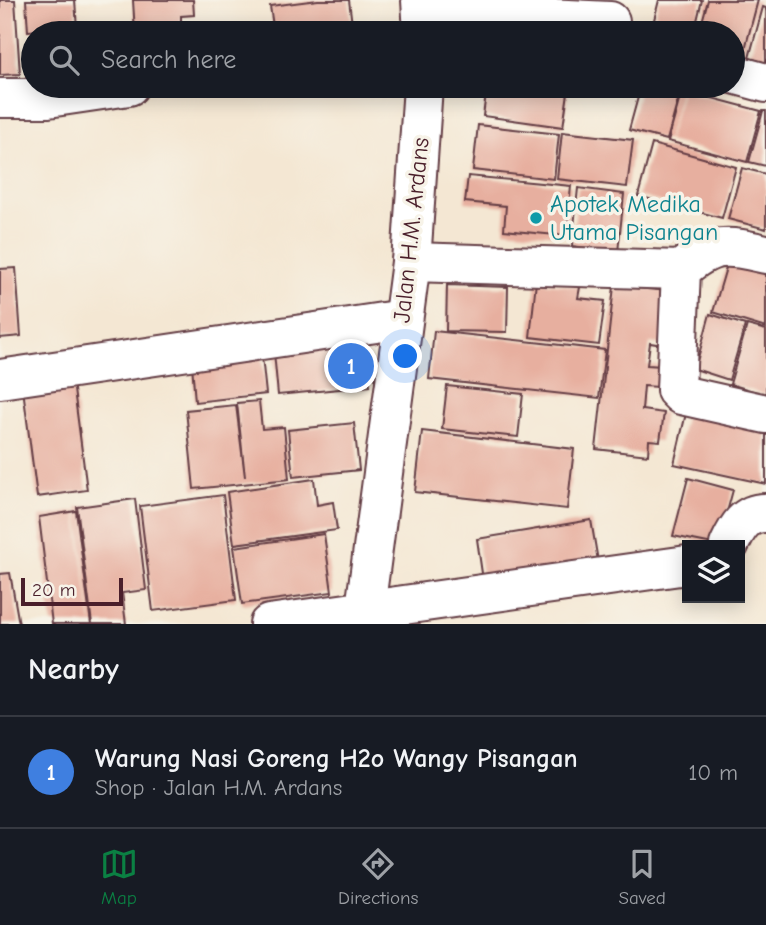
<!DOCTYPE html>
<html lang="en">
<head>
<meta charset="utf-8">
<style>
	:root { --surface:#171b24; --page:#20242c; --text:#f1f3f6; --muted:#9ea1a6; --line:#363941; --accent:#0b8043 }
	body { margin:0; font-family:"Comic Neue",sans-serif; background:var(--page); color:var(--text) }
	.controls { position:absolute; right:21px; bottom:21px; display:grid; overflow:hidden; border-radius:0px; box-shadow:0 4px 18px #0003 }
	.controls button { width:63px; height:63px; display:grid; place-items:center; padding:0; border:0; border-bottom:2px solid var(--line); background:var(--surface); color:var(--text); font:35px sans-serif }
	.scale { position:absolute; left:21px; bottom:18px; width:102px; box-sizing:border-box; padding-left:7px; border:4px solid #4a1f2b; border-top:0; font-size:19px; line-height:24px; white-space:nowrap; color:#4a1f2b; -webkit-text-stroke:5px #f7f3e8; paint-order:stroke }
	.you { position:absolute; left:406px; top:357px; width:24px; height:24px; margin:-18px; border:5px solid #fff; border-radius:50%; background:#1a73e8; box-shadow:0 0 0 10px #1a73e833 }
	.badge { display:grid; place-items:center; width:46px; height:46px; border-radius:50%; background:var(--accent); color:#fff; font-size:23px; font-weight:700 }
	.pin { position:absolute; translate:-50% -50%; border:4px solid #fff; box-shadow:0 2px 7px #0006 }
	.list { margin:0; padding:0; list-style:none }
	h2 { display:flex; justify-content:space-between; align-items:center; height:91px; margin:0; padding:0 28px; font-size:30px }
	h2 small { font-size:23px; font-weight:400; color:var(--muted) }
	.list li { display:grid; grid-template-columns:46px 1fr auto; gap:21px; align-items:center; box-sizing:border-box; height:112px; padding:0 28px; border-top:2px solid var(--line) }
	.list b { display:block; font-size:26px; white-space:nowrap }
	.list p { margin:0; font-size:23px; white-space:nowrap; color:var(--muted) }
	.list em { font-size:23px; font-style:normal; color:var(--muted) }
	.icon { flex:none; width:38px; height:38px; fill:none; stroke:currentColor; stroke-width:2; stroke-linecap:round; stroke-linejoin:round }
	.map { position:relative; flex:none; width:766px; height:624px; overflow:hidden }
	.search { position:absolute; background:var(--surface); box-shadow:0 4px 18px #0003; left:21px; right:21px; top:21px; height:77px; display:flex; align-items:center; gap:18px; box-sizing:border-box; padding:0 24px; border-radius:38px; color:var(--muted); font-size:26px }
	.sheet { height:203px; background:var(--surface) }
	nav { display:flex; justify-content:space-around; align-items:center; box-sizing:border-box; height:98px; border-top:2px solid var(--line); background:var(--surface); font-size:19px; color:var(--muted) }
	nav a { display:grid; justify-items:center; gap:4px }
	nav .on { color:var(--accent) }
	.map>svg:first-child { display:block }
	.building { fill:#e7af9f }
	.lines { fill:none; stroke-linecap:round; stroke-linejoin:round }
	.street-casing { stroke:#643d44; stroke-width:42 }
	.secondary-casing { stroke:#643d44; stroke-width:42 }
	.street { stroke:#fff; stroke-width:38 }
	.secondary { stroke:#fff; stroke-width:38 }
	.culture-dot { fill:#0f9aa8; stroke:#f7f3e8; stroke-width:2.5 }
	.labels { text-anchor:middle; stroke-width:7; stroke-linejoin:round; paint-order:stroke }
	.culture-label { font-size:24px; fill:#0d838f; stroke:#f7f3e8; text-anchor:start }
	.street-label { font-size:24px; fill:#4a1f2b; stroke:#f7f3e8 }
</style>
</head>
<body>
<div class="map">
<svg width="766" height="624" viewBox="0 0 766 624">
	<rect width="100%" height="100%" fill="#f7f3e8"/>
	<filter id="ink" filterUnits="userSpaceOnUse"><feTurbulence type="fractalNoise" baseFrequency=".0143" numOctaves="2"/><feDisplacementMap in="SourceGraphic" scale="14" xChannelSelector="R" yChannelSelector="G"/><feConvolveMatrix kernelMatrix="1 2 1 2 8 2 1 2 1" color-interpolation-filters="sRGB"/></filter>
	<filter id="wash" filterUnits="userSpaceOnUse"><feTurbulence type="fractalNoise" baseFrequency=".00686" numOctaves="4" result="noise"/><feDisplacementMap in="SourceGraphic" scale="28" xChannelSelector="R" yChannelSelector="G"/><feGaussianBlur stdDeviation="1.57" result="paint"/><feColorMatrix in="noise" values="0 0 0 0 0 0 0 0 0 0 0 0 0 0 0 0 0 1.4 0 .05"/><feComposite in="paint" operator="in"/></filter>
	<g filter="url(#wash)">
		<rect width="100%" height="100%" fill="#f4e7d3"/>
		<g id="blocks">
			<g class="building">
				<polygon points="0,0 15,0 20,74 0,75"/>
				<polygon points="26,0 75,0 77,28 28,31"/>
				<polygon points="133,0 193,0 194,15 181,16 181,33 135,33"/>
				<polygon points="318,0 349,0 353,33 274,33 270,6"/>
				<polygon points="659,0 702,0 694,33 653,24"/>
				<polygon points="708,0 758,0 741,64 733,62 733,33 699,33"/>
				<polygon points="763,7 766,8 766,63 749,58"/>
				<polygon points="487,86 569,86 563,127 483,116"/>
				<polygon points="641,86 681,89 667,140 629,130"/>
				<polygon points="682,90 761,111 747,162 668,141"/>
				<polygon points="763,111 766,111 766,166 749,162"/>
				<polygon points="478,125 559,134 554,179 473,170"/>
				<polygon points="562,132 633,140 627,187 557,179"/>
				<polygon points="652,144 736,167 722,218 638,196"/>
				<polygon points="742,168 766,174 766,229 728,219"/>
				<polygon points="468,176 571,186 566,236 504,230 506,206 465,202"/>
				<polygon points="578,188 624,194 618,252 572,246"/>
				<polygon points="728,261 766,272 766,328 713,312"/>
				<polygon points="16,268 21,336 0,338 0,269"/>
				<polygon points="536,282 580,287 578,298 605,301 599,345 530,337"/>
				<polygon points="447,285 508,287 507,332 446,331"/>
				<polygon points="614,286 669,291 663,345 650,343 647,365 662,366 659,387 644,386 642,410 664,413 660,441 649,440 648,455 596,449"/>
				<polygon points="710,314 745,325 729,380 695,369"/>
				<polygon points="747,325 766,330 766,395 730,384"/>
				<polygon points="434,331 605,350 599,398 429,379"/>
				<polygon points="365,343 370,386 278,395 274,352"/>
				<polygon points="262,356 266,394 195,402 192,364"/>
				<polygon points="73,382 87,490 37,497 23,389"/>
				<polygon points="447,386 523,394 518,437 442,429"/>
				<polygon points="259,401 262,429 284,427 289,479 194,489 186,410 236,405 245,477 237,403"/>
				<polygon points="687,409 766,429 766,484 674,464"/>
				<polygon points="354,423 359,470 293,477 288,430"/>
				<polygon points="422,431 574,449 567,509 415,492"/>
				<polygon points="688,478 733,490 718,545 673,536"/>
				<polygon points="314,479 317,505 333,502 337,530 234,544 227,492"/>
				<polygon points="223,495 236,600 153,611 140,506"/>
				<polygon points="135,499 146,590 122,593 126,624 92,624 77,507"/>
				<polygon points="76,511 91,624 52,624 39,517"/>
				<polygon points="591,520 599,567 484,587 477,539"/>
				<polygon points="324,534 332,592 242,604 234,547"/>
				<polygon points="10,573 19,624 0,624 0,574"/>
			</g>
		</g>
	</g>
	<g filter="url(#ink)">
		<use href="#blocks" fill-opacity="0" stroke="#643d44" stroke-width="2"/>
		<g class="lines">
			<g class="street-casing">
				<g id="street">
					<polyline points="422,12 610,21"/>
					<polyline points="733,74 766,83"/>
					<polyline points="0,98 48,98 129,86"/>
					<path d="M766,254C726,245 713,242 681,270L676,390L681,395L766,414"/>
					<polyline points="411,262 681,270"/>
					<polyline points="0,379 403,319"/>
					<path d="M729,545C737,528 745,512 766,513"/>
					<polyline points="269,624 687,565"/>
				</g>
			</g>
			<g class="secondary-casing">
				<g id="secondary">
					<polyline points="421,0 423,33"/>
					<polyline points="363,624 411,262 423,86"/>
				</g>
			</g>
			<use href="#street" class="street"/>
			<use href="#secondary" class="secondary"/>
		</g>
	</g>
	<circle class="culture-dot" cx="536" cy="218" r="7"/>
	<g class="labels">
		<g class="culture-label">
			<text x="550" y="212">Apotek Medika<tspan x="550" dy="28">Utama Pisangan</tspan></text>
		</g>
		<g class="street-label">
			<text transform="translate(411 230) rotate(-84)" y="8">Jalan H.M. Ardans</text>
		</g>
	</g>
</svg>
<div class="controls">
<button><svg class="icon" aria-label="layers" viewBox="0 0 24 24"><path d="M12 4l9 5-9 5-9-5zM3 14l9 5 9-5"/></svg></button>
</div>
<div class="scale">20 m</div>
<div class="you"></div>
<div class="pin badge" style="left:351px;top:366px;background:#3f7fe0">1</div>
<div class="search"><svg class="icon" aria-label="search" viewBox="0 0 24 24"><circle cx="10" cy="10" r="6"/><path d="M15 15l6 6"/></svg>Search here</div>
</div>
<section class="sheet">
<h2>Nearby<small></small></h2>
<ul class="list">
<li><span class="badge" style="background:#3f7fe0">1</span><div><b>Warung Nasi Goreng H2o Wangy Pisangan</b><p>Shop · Jalan H.M. Ardans</p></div><em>10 m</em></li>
</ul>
</section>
<nav>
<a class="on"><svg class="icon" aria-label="map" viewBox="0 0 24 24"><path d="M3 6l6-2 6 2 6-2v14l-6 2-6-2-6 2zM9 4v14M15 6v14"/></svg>Map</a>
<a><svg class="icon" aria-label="directions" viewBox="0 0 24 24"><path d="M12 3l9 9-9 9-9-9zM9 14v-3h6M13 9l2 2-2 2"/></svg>Directions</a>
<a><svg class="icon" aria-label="saved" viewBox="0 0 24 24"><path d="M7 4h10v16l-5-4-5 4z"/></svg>Saved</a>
</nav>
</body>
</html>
